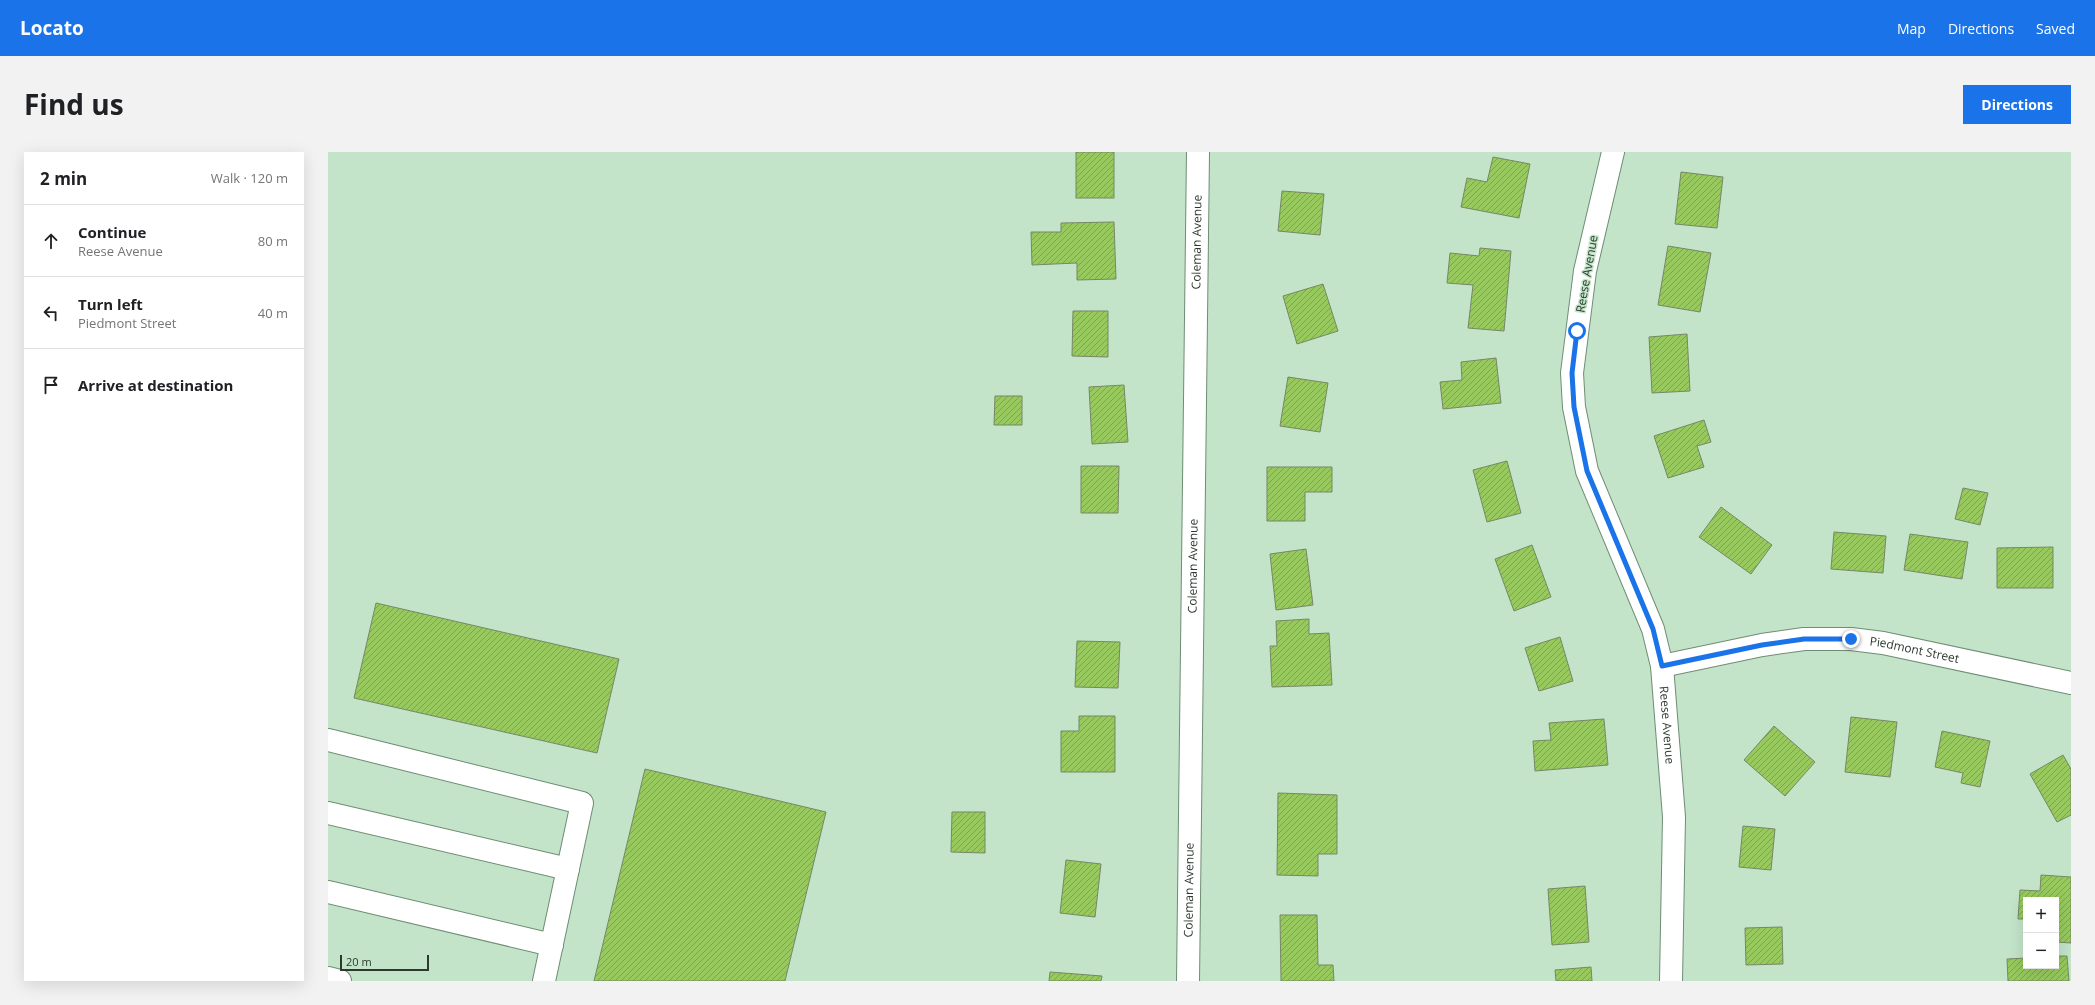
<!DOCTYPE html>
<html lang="en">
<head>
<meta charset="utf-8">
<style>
	:root { --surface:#fff; --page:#f2f2f2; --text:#202124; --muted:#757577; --line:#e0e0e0; --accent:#1a73e8 }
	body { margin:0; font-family:"Open Sans",sans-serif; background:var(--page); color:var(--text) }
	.controls { position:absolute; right:12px; bottom:12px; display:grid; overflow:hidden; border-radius:0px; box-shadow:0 4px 16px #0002 }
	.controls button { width:36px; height:36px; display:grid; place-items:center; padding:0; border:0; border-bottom:1px solid var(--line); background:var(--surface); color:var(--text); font:20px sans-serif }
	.scale { position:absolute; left:12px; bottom:10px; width:89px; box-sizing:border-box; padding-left:4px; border:2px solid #2c392e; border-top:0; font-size:11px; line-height:14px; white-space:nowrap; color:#2c392e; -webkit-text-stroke:3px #c3e4c8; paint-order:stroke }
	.stop { position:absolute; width:12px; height:12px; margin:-9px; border:3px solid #1a73e8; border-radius:50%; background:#fff }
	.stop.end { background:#1a73e8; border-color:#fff; box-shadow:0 1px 4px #0008 }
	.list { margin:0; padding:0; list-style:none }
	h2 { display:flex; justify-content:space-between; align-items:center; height:52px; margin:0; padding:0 16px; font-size:17px }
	h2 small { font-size:13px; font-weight:400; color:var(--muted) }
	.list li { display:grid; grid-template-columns:26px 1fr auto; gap:12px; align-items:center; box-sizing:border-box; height:72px; padding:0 16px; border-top:1px solid var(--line) }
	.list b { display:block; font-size:15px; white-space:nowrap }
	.list p { margin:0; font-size:13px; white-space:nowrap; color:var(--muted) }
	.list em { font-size:13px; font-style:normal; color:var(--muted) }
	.icon { flex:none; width:22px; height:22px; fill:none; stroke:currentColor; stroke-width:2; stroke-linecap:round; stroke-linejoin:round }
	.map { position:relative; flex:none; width:1743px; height:829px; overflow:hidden; border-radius:0px }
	header { display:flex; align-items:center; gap:24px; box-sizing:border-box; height:56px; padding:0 20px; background:var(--accent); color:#fff }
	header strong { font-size:19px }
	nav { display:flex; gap:22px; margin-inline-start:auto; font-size:14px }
	.intro { display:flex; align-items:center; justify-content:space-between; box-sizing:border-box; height:96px; padding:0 24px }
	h1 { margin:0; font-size:28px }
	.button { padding:10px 18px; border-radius:0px; background:var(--accent); color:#fff; font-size:14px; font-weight:700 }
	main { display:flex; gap:24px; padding:0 24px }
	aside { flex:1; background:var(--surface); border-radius:0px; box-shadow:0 4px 16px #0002 }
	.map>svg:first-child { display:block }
	.building { fill:url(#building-hatch); stroke:#778767 }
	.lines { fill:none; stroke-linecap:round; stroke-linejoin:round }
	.minor-casing { stroke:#6f8d74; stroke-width:24 }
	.minor { stroke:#fff; stroke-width:22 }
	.route { stroke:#1a73e8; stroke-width:5 }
	.labels { text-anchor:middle; stroke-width:3; stroke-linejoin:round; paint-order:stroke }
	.street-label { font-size:12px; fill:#2c392e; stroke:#c3e4c8 }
</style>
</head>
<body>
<header>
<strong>Locato</strong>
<nav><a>Map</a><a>Directions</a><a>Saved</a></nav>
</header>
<div class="intro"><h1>Find us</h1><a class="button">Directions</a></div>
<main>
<aside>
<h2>2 min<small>Walk · 120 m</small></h2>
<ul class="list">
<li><svg class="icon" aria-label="ahead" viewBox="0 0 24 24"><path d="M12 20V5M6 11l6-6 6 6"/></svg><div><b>Continue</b><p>Reese Avenue</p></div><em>80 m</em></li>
<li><svg class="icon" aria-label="left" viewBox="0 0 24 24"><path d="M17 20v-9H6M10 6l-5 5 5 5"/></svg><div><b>Turn left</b><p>Piedmont Street</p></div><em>40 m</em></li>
<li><svg class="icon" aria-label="arrive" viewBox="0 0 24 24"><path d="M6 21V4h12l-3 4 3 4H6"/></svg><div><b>Arrive at destination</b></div></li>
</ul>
</aside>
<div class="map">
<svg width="1743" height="829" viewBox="0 0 1743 829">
	<defs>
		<pattern id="building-hatch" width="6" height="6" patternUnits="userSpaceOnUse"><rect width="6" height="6" fill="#97c95e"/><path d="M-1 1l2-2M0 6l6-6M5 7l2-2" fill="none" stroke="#7ba44e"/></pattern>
	</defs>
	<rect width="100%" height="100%" fill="#c3e4c8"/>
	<g class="building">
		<rect x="748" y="0" width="38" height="46"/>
		<polygon points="1165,5 1202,12 1191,66 1133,55 1139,26 1159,30"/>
		<polygon points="1353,20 1395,25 1389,76 1347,72"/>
		<polygon points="954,39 996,42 992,83 950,79"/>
		<polygon points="786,70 788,127 749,128 749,111 704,113 703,80 733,80 733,71"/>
		<polygon points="1340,94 1383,101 1372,160 1330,153"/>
		<polygon points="1152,96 1183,99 1176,179 1140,176 1145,133 1119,131 1122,101 1151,104"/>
		<polygon points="995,132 1010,179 969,192 955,144"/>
		<polygon points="745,159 780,159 780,205 744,204"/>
		<polygon points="1359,182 1362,239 1324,241 1321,185"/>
		<polygon points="1168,206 1173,251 1115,257 1112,230 1134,228 1133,210"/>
		<polygon points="960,225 1000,231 992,280 952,274"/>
		<polygon points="796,233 800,290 764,292 761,235"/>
		<polygon points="667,244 694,244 694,273 666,273"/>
		<polygon points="1376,268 1383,290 1369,294 1376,315 1340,326 1326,284"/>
		<polygon points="1179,309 1193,361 1159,370 1145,318"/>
		<polygon points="753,314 791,314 790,361 753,361"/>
		<polygon points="939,315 1004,315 1004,340 977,340 977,369 939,369"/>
		<polygon points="1635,336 1660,341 1652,373 1627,367"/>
		<polygon points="1393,355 1444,393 1423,422 1371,385"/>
		<polygon points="1506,380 1558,384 1555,421 1503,417"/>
		<polygon points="1582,382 1640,390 1634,427 1576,418"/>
		<polygon points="1204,393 1223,445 1186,459 1167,407"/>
		<polygon points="1725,395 1725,436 1669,436 1669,396"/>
		<polygon points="978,397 985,453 948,458 942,402"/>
		<polygon points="48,451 291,507 269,601 26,546"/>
		<polygon points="981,467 981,482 1001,481 1004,533 944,535 942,494 949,494 948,469"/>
		<polygon points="1232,485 1245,529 1211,539 1197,496"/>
		<polygon points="749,489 792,490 790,536 747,535"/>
		<polygon points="751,564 787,564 787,620 733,620 733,579 751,579"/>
		<polygon points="1523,565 1569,570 1562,625 1517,620"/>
		<polygon points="1276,567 1280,613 1207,619 1205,589 1223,588 1221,571"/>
		<polygon points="1446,574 1487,610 1457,644 1416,608"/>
		<polygon points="1614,579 1662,589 1652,635 1633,631 1635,621 1607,615"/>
		<polygon points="1735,603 1743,617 1743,663 1729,670 1702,622"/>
		<polygon points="317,617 498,660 457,829 266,829"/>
		<polygon points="950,641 1009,643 1009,702 990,702 990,724 949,723"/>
		<polygon points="624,660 657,660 657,701 623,700"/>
		<polygon points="1415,674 1447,677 1443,718 1411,715"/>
		<polygon points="738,708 773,712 767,765 732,761"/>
		<polygon points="1713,723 1743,725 1743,791 1728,790 1728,748 1698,748 1698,767 1690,767 1692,738 1712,739"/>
		<polygon points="1257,734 1261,790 1224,793 1220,737"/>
		<polygon points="952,763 989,763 990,813 1005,813 1006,829 953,829"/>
		<polygon points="1454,775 1455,812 1418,813 1417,776"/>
		<polygon points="1728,804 1739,804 1741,829 1680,829 1679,807 1698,806 1698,814 1728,814"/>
		<polygon points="1263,815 1264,829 1228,829 1227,818"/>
		<polygon points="722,820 774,824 773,829 721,829"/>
	</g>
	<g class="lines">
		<g class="minor-casing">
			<g id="minor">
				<path id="s1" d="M1285,0L1257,119L1244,221L1246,255L1259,319L1325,477L1334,514L1346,665L1343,829"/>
				<path id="s2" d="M1334,514L1434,493L1476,487H1523L1555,491L1743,531"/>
				<polyline points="0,588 254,651 216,829"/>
				<polyline points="0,661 240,717"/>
				<polyline points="0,740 224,793"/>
				<polyline points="0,826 12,829"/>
				<path id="s3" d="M860,829L870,0"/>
			</g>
		</g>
		<use href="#minor" class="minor"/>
	</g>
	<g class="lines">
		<polyline class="route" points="1249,179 1244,221 1246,255 1259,319 1325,477 1334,514 1434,493 1476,487 1523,487"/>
	</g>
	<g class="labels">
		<g class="street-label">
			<text dy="4" stroke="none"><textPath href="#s3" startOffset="739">Coleman Avenue</textPath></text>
			<text transform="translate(1259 122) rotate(-80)" y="4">Reese Avenue</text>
			<text dy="4" stroke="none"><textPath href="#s3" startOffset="415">Coleman Avenue</textPath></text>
			<text dy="4" stroke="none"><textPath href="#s2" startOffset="256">Piedmont Street</textPath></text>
			<text dy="4" stroke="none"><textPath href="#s1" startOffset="593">Reese Avenue</textPath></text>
			<text dy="4" stroke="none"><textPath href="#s3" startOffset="91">Coleman Avenue</textPath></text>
		</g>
	</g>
</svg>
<div class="controls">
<button>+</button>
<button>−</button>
</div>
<div class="scale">20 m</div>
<div class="stop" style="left:1249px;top:179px"></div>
<div class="stop end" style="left:1523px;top:487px"></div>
</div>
</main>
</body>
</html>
